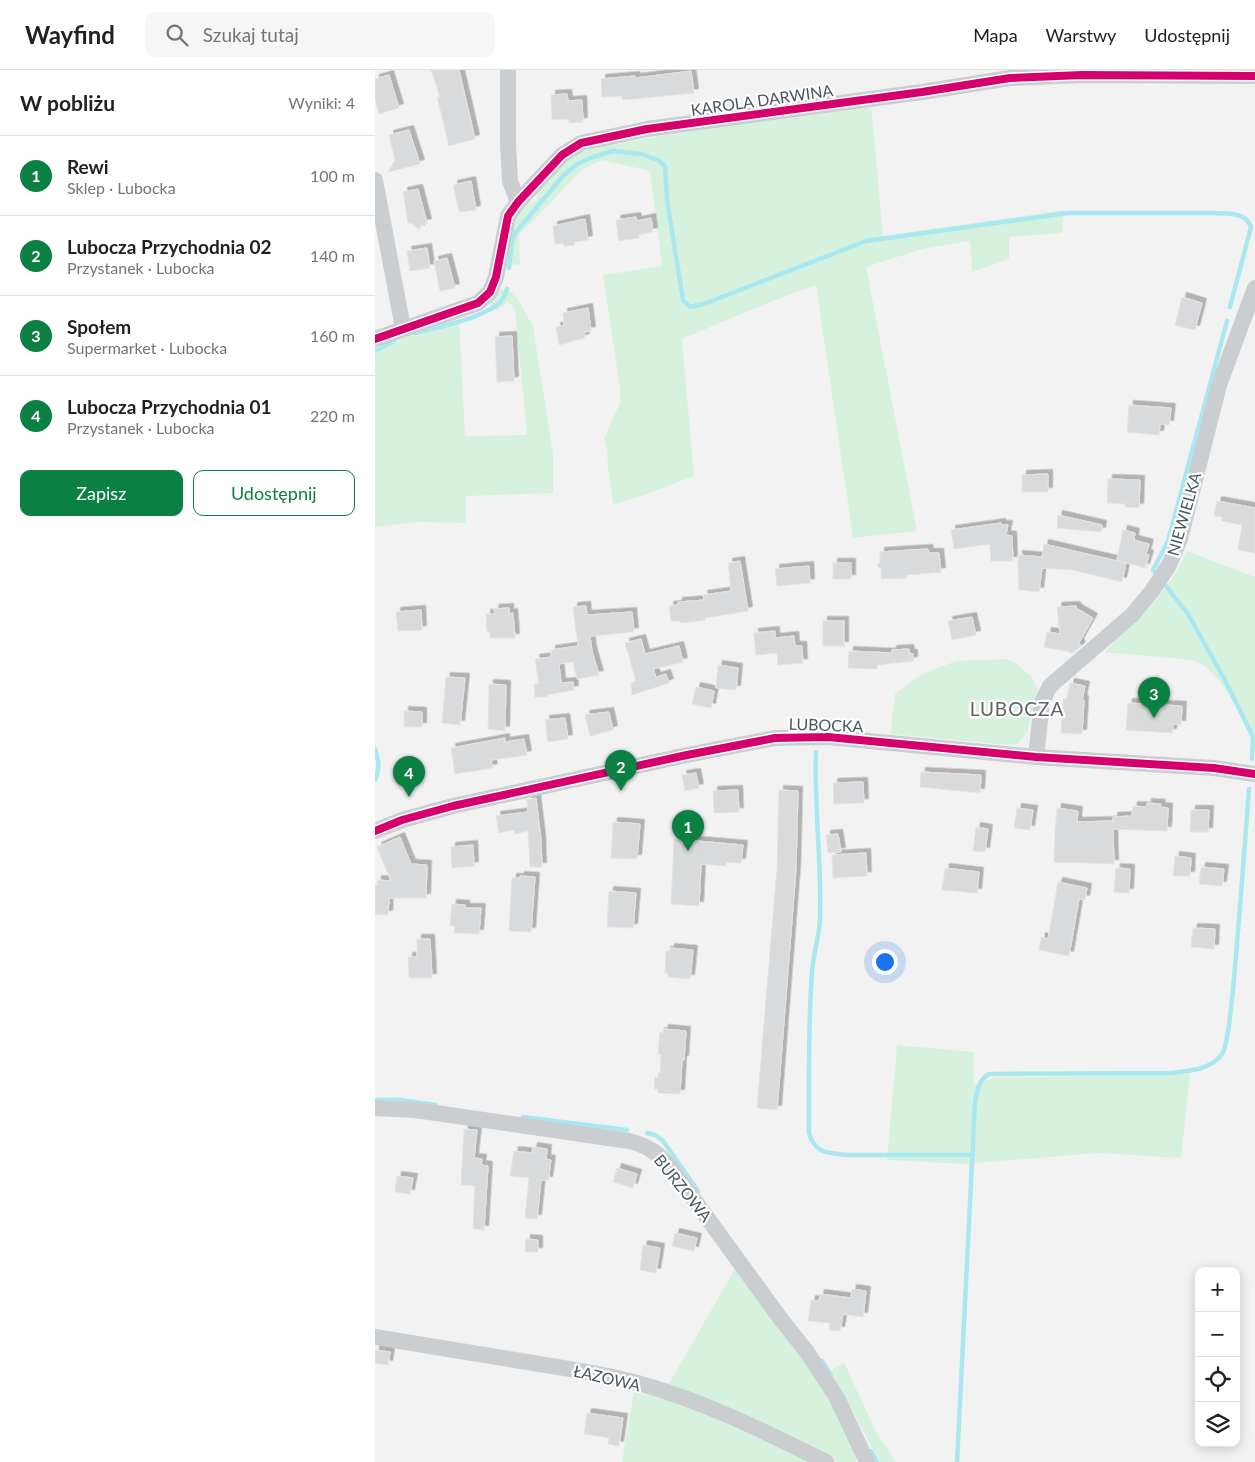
<!DOCTYPE html>
<html lang="pl">
<head>
<meta charset="utf-8">
<style>
	:root { --surface:#fff; --page:#f6f6f6; --text:#202124; --muted:#757577; --line:#e0e0e0; --accent:#0b8043 }
	body { margin:0; font-family:Lato,sans-serif; background:var(--page); color:var(--text) }
	.controls { position:absolute; right:15px; bottom:15px; display:grid; overflow:hidden; border-radius:10px; box-shadow:0 2px 12px #0003 }
	.controls button { width:45px; height:45px; display:grid; place-items:center; padding:0; border:0; border-bottom:1px solid var(--line); background:var(--surface); color:var(--text); font:25px sans-serif }
	.you { position:absolute; left:509px; top:891px; width:18px; height:18px; margin:-12px; border:4px solid #fff; border-radius:50%; background:#1a73e8; box-shadow:0 0 0 8px #1a73e833 }
	.badge { display:grid; place-items:center; width:32px; height:32px; border-radius:50%; background:var(--accent); color:#fff; font-size:16px; font-weight:700 }
	.pin { position:absolute; translate:-50% -41px; filter:drop-shadow(0 1px 2px #0008) }
	.pin::after { content:''; position:absolute; top:26px; width:18px; height:15px; background:inherit; clip-path:polygon(0 0,100% 0,50% 100%) }
	.list { margin:0; padding:0; list-style:none }
	h2 { display:flex; justify-content:space-between; align-items:center; height:65px; margin:0; padding:0 20px; font-size:21px }
	h2 small { font-size:16px; font-weight:400; color:var(--muted) }
	.list li { display:grid; grid-template-columns:32px 1fr auto; gap:15px; align-items:center; box-sizing:border-box; height:80px; padding:0 20px; border-top:1px solid var(--line) }
	.list b { display:block; font-size:19px; white-space:nowrap }
	.list p { margin:0; font-size:16px; white-space:nowrap; color:var(--muted) }
	.list em { font-size:16px; font-style:normal; color:var(--muted) }
	.actions { display:flex; gap:10px; padding:15px 20px }
	.actions a { flex:1; padding:11px 0; border:1px solid var(--accent); border-radius:10px; text-align:center; font-size:18px; color:var(--accent) }
	.actions .main { background:var(--accent); color:#fff }
	.icon { flex:none; width:28px; height:28px; fill:none; stroke:currentColor; stroke-width:2; stroke-linecap:round; stroke-linejoin:round }
	.map { position:relative; flex:none; width:880px; height:1392px; overflow:hidden }
	header { display:flex; align-items:center; gap:30px; box-sizing:border-box; height:70px; padding:0 25px; background:var(--surface); border-bottom:1px solid var(--line) }
	header strong { font-size:24px }
	nav { display:flex; gap:28px; margin-inline-start:auto; font-size:18px }
	.search { width:350px; height:45px; background:var(--page); display:flex; align-items:center; gap:12px; box-sizing:border-box; padding:0 18px; border-radius:10px; color:var(--muted); font-size:19px }
	main { display:flex }
	aside { flex:1; background:var(--surface) }
	.map>svg:first-child { display:block }
	.green { fill:#d6f2df }
	.lines { fill:none; stroke-linecap:round; stroke-linejoin:round }
	.stream { stroke:#a9e8f1; stroke-width:4.5 }
	.building { fill:#d9dadb; stroke:#e4e4e5; filter:url(#shadow) }
	.minor { stroke:#cbced1; stroke-width:16 }
	.cycleway-casing { stroke:#fff; stroke-width:11 }
	.cycleway { stroke:#d6006c; stroke-width:8 }
	.labels { text-anchor:middle; stroke-width:4.5; stroke-linejoin:round; paint-order:stroke }
	.street-label { font-size:16px; fill:#485660; stroke:#fff }
	.quarter-label { font-size:19px; letter-spacing:1px; fill:#5d6267; stroke:#fff }
</style>
</head>
<body>
<header>
<strong>Wayfind</strong>
<div class="search"><svg class="icon" aria-label="search" viewBox="0 0 24 24"><circle cx="10" cy="10" r="6"/><path d="M15 15l6 6"/></svg>Szukaj tutaj</div>
<nav><a>Mapa</a><a>Warstwy</a><a>Udostępnij</a></nav>
</header>
<main>
<aside>
<h2>W pobliżu<small>Wyniki: 4</small></h2>
<ul class="list">
<li><span class="badge">1</span><div><b>Rewi</b><p>Sklep · Lubocka</p></div><em>100 m</em></li>
<li><span class="badge">2</span><div><b>Lubocza Przychodnia 02</b><p>Przystanek · Lubocka</p></div><em>140 m</em></li>
<li><span class="badge">3</span><div><b>Społem</b><p>Supermarket · Lubocka</p></div><em>160 m</em></li>
<li><span class="badge">4</span><div><b>Lubocza Przychodnia 01</b><p>Przystanek · Lubocka</p></div><em>220 m</em></li>
</ul>
<div class="actions"><a class="main">Zapisz</a><a>Udostępnij</a></div>
</aside>
<div class="map">
<svg width="880" height="1392" viewBox="0 0 880 1392">
	<defs>
		<filter id="shadow"><feDropShadow dx="4.5" dy="-4.5" stdDeviation="0" flood-color="#0004"/></filter>
	</defs>
	<rect width="100%" height="100%" fill="#f3f2f2"/>
	<g class="green">
		<polygon points="496,32 508,166 689,140 687,163 634,167 634,189 597,202 595,171 547,179 491,197 542,461 478,468 441,215 395,232 307,269 319,406 264,427 238,434 233,398 232,380 229,368 245,333 245,319 228,205 287,196 275,101 227,90 207,100 144,165 145,194 129,196 139,147 144,135 162,130 161,110 201,83 231,75"/>
		<polygon points="128,220 139,223 158,256 178,384 178,423 91,426 91,453 42,452 0,457 0,281 30,262 84,245 90,366 152,365 140,239 133,232 121,241 114,233 122,222"/>
		<path d="M812,481L880,507V671L869,649L845,611L830,596L817,590L730,582C745,563 764,549 780,531C793,516 804,499 812,481Z"/>
		<polygon points="631,589 641,593 657,607 663,619 652,662 643,674 634,675 515,664 520,624 547,604 581,591"/>
		<polygon points="522,975 599,982 598,1015 620,1008 815,1004 806,1088 724,1083 589,1094 512,1090"/>
		<polygon points="361,1197 431,1288 481,1380 481,1392 464,1392 398,1359 292,1317"/>
		<polygon points="469,1292 500,1360 521,1392 505,1392 455,1301"/>
		<polygon points="259,1322 297,1329 437,1392 247,1392"/>
	</g>
	<g class="lines">
		<g class="stream">
			<path d="M134,198L137,172L140,163L188,106L201,95L215,88L238,81L266,84L283,90L290,96L292,130L308,230L315,237L329,234L491,171L693,143H840C853,144 871,142 876,157L855,237"/>
			<polyline points="852,251 793,471 778,500 813,544 851,612 878,667 877,689"/>
			<path d="M40,263C62,258 113,247 127,230C129,227 131,222 132,219"/>
			<polyline points="0,281 19,271"/>
			<path d="M0,679C4,691 5,699 0,710"/>
			<path d="M441,682C439,738 447,793 445,850C444,868 438,884 437,902C433,955 434,1009 434,1063C440,1084 453,1083 473,1085H598"/>
			<polyline points="0,1030 25,1030 61,1035"/>
			<polyline points="148,1047 252,1060"/>
			<polyline points="272,1063 280,1065 288,1071 323,1121"/>
			<polyline points="447,1291 456,1305"/>
			<polyline points="496,1381 502,1392"/>
			<path d="M582,1392L600,1033C602,1021 603,1011 614,1004L796,1003C813,1001 836,1000 847,984C854,973 856,934 858,920C864,853 869,786 874,719"/>
		</g>
	</g>
	<g class="building">
		<polygon points="56,0 84,0 100,69 74,76 62,27 65,27"/>
		<polygon points="316,1 319,23 248,30 247,26 227,27 226,9 260,6 261,8"/>
		<polygon points="14,5 24,38 4,44 0,28 0,9"/>
		<polygon points="192,24 193,31 207,30 208,52 194,53 194,49 177,50 176,25"/>
		<polygon points="34,60 45,94 13,102 20,90 14,65"/>
		<polygon points="96,111 101,140 84,142 78,115"/>
		<polygon points="43,119 52,153 47,154 44,160 36,153 33,153 28,122"/>
		<polygon points="261,147 262,151 276,148 278,162 264,164 264,168 244,171 241,150"/>
		<polygon points="210,149 213,170 199,172 200,175 189,176 188,173 180,174 178,156"/>
		<polygon points="52,178 55,198 35,201 32,181"/>
		<polygon points="72,188 80,218 65,221 59,191"/>
		<polygon points="807,227 827,233 820,260 800,255"/>
		<polygon points="213,238 216,261 209,262 210,268 184,275 181,257 189,256 188,243"/>
		<polygon points="137,266 139,311 122,312 120,267"/>
		<polygon points="754,335 796,338 794,355 785,354 784,365 752,362"/>
		<polygon points="673,404 673,422 647,422 647,405"/>
		<polygon points="733,409 765,410 764,438 750,437 750,434 732,433"/>
		<polygon points="842,431 880,438 880,483 863,480 867,455 847,451 847,447 839,446"/>
		<polygon points="683,445 727,455 726,462 682,458"/>
		<polygon points="626,453 626,455 633,455 631,465 637,466 638,491 616,491 615,474 579,479 576,460"/>
		<polygon points="748,460 760,463 759,470 774,474 771,484 774,485 770,498 742,490"/>
		<polygon points="669,474 751,493 747,512 698,500 667,498 664,522 644,520 643,485 667,487"/>
		<polygon points="553,479 554,483 564,483 566,502 532,505 532,508 506,509 506,499 502,496 505,492 505,482"/>
		<polygon points="365,491 373,541 330,548 330,550 305,553 305,551 296,551 294,536 303,535 303,532 329,530 328,525 356,521 353,493"/>
		<rect x="458" y="493" width="18" height="16"/>
		<polygon points="434,496 435,513 402,516 400,499"/>
		<polygon points="211,536 212,545 257,542 259,562 215,566 217,581 224,605 202,609 198,592 184,594 186,613 198,612 199,620 172,625 172,627 160,627 159,614 164,614 160,589 176,587 176,580 203,576 198,537"/>
		<polygon points="701,536 701,538 718,548 704,573 706,576 697,584 695,582 669,577 672,562 685,564 682,537"/>
		<polygon points="134,538 134,544 138,543 140,568 115,568 115,562 112,561 111,544 120,544 119,539"/>
		<polygon points="46,540 47,560 23,561 21,542"/>
		<polygon points="597,547 601,565 577,570 573,551"/>
		<rect x="448" y="551" width="21" height="25"/>
		<polygon points="400,561 400,568 419,566 420,576 427,576 428,593 403,595 402,583 381,585 379,563"/>
		<polygon points="266,569 270,584 304,576 308,592 278,599 281,607 291,604 294,613 257,625 256,613 261,611 250,573"/>
		<polygon points="534,579 535,584 538,584 538,591 502,595 502,599 473,598 474,581 517,583 517,580"/>
		<polygon points="343,595 363,598 361,620 341,618"/>
		<polygon points="71,607 90,608 85,655 67,653"/>
		<polygon points="695,613 710,616 707,630 709,630 707,664 686,663 688,629 692,629"/>
		<polygon points="114,614 131,615 130,661 113,659"/>
		<polygon points="321,617 339,621 336,638 317,634"/>
		<polygon points="753,633 807,636 806,655 798,654 797,663 751,660"/>
		<polygon points="29,641 47,642 47,657 29,657"/>
		<polygon points="234,642 238,660 215,666 210,645"/>
		<polygon points="190,648 193,669 173,672 170,650"/>
		<polygon points="130,668 130,672 149,669 152,685 116,690 118,698 80,704 76,678"/>
		<polygon points="546,702 606,705 605,723 545,717"/>
		<polygon points="321,703 324,718 310,721 307,705"/>
		<polygon points="488,712 489,733 459,734 458,713"/>
		<polygon points="363,720 364,742 339,743 338,721"/>
		<polygon points="404,720 423,721 421,799 402,1040 382,1038 402,798"/>
		<polygon points="161,728 166,770 167,797 155,797 153,761 140,764 139,760 124,763 121,746 153,742 152,730"/>
		<polygon points="772,733 786,734 785,737 793,738 792,761 738,759 739,794 679,792 680,760 682,738 703,741 702,752 738,751 738,753 738,747 757,746 758,736 772,737"/>
		<polygon points="642,738 658,740 655,760 639,758"/>
		<polygon points="816,740 834,740 833,762 815,762"/>
		<polygon points="238,752 265,754 262,789 236,788"/>
		<polygon points="601,757 613,759 610,782 598,781"/>
		<polygon points="463,764 466,782 453,783 451,765"/>
		<polygon points="25,767 36,794 52,795 51,828 14,828 13,845 0,844 0,815 2,815 2,810 16,811 2,777"/>
		<polygon points="299,769 368,775 366,793 351,792 351,796 326,794 324,836 296,834"/>
		<polygon points="98,775 99,796 77,798 76,777"/>
		<polygon points="491,783 492,806 458,808 457,785"/>
		<polygon points="800,786 816,788 815,806 798,806"/>
		<polygon points="826,797 849,799 847,816 824,814"/>
		<polygon points="570,798 604,802 602,823 567,820"/>
		<polygon points="741,798 755,799 754,823 739,822"/>
		<polygon points="145,806 160,807 156,862 134,861 137,808 145,808"/>
		<polygon points="683,812 712,818 710,830 704,829 694,886 664,880 666,867 673,869"/>
		<polygon points="234,821 261,823 258,858 232,857"/>
		<polygon points="77,834 90,835 90,838 106,838 104,864 79,863 80,856 75,856"/>
		<polygon points="818,858 840,859 839,879 816,877"/>
		<polygon points="42,869 55,869 57,908 34,908 33,887 42,887"/>
		<polygon points="295,878 318,880 315,909 293,907 293,903 290,903 291,881 295,881"/>
		<polygon points="289,959 311,961 309,990 307,990 305,1024 283,1023 283,1019 279,1019 280,1007 285,1008 286,984 283,984 285,962 288,963"/>
		<polygon points="89,1059 102,1060 99,1088 107,1089 106,1095 113,1096 109,1160 98,1159 100,1116 86,1115"/>
		<polygon points="158,1077 172,1079 171,1089 176,1090 173,1111 166,1110 162,1149 150,1148 154,1108 135,1106 139,1081 157,1083"/>
		<polygon points="242,1098 262,1104 258,1118 238,1112"/>
		<polygon points="22,1106 38,1108 35,1124 20,1122"/>
		<polygon points="300,1163 322,1168 319,1181 297,1176"/>
		<polygon points="151,1169 163,1170 163,1182 150,1182"/>
		<polygon points="268,1175 285,1178 281,1203 265,1200"/>
		<polygon points="477,1219 491,1221 488,1247 468,1244 465,1261 454,1260 455,1253 433,1251 436,1230 444,1231 445,1224 476,1228"/>
		<polygon points="0,1280 15,1282 13,1295 0,1293"/>
		<polygon points="212,1343 248,1348 244,1376 233,1374 234,1368 209,1364"/>
	</g>
	<g class="lines">
		<g class="minor">
			<polyline points="133,0 133,73 135,111 143,132"/>
			<polyline points="0,110 28,258"/>
			<polyline points="0,269 103,233 115,222 121,207 133,146 143,132 187,85 206,73 272,59 547,22 635,8 707,5 880,6"/>
			<polyline points="661,687 667,632 675,616 757,545 777,521 794,495 805,469 844,315 880,218"/>
			<polyline points="0,761 27,750 78,736 312,685 400,668 453,667 661,687 839,698 880,704"/>
			<path d="M0,1038L40,1040L68,1044L254,1071C272,1075 284,1084 296,1098L405,1248L432,1282L462,1328L492,1392"/>
			<path d="M0,1267C49,1275 97,1283 146,1291C182,1297 219,1302 255,1311C322,1328 389,1361 451,1392"/>
		</g>
		<g class="cycleway-casing">
			<g id="cycleway">
				<polyline points="0,269 103,233 115,222 121,207 133,146 143,132 187,85 206,73 272,59 547,22 635,8 707,5 880,6"/>
				<polyline points="0,761 27,750 78,736 312,685 400,668 453,667 661,687 839,698 880,704"/>
			</g>
		</g>
		<use href="#cycleway" class="cycleway"/>
	</g>
	<g class="labels">
		<g class="street-label">
			<text transform="translate(387 30) rotate(-8)" y="6">KAROLA DARWINA</text>
			<text transform="translate(809 444) rotate(-74)" y="6">NIEWIELKA</text>
			<text transform="translate(451 655) rotate(2)" y="6">LUBOCKA</text>
			<text transform="translate(308 1118) rotate(51)" y="6">BURZOWA</text>
			<text transform="translate(232 1308) rotate(13)" y="6">ŁAZOWA</text>
		</g>
		<g class="quarter-label">
			<text x="642" y="646">LUBOCZA</text>
		</g>
	</g>
</svg>
<div class="controls">
<button>+</button>
<button>−</button>
<button><svg class="icon" aria-label="locate" viewBox="0 0 24 24"><circle cx="12" cy="12" r="6"/><path d="M12 2v4M12 18v4M2 12h4M18 12h4"/></svg></button>
<button><svg class="icon" aria-label="layers" viewBox="0 0 24 24"><path d="M12 4l9 5-9 5-9-5zM3 14l9 5 9-5"/></svg></button>
</div>
<div class="you"></div>
<div class="pin badge" style="left:313px;top:781px">1</div>
<div class="pin badge" style="left:246px;top:721px">2</div>
<div class="pin badge" style="left:779px;top:648px">3</div>
<div class="pin badge" style="left:34px;top:727px">4</div>
</div>
</main>
</body>
</html>
